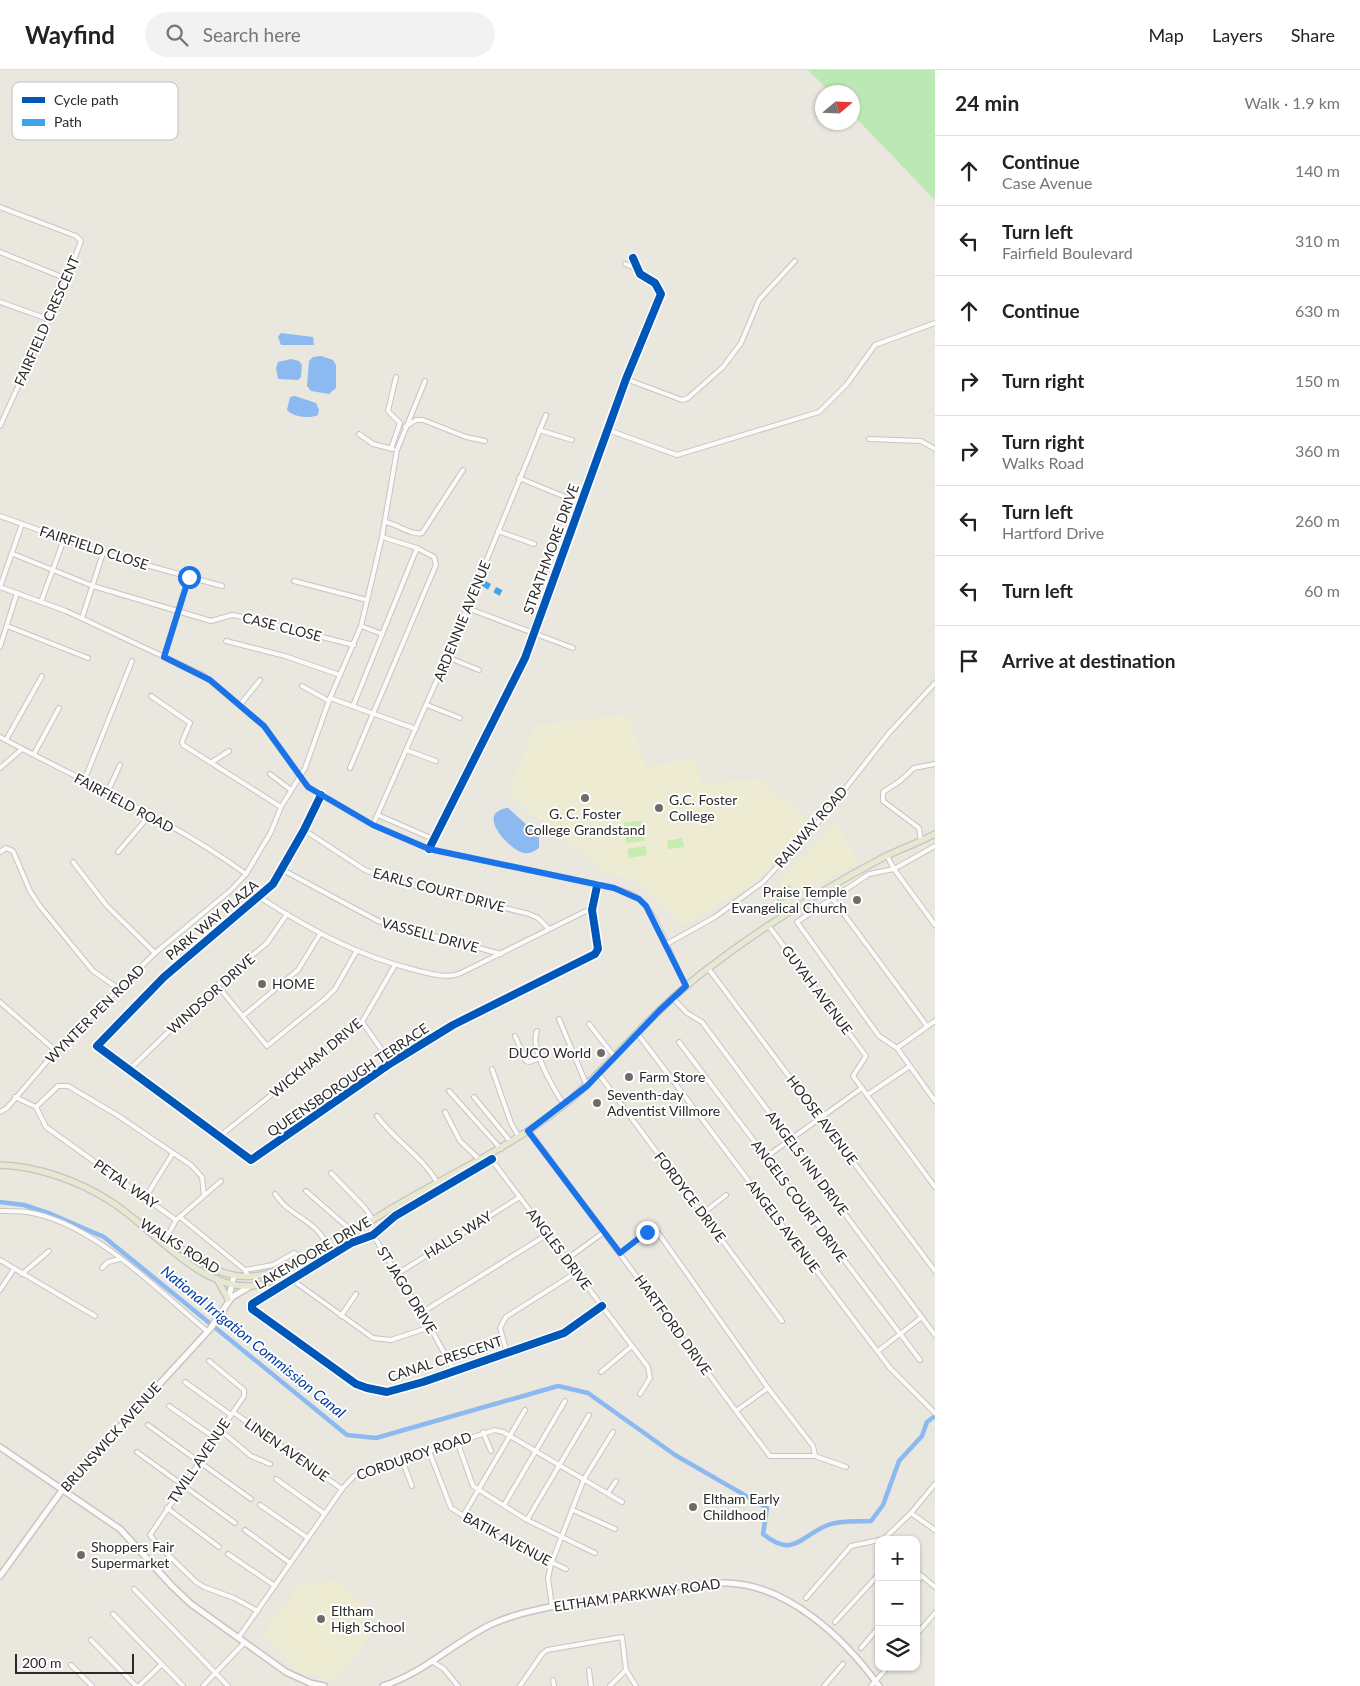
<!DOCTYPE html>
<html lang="en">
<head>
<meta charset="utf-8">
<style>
	:root { --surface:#fff; --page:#f2f2f2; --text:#222; --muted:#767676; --line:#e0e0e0 }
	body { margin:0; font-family:Lato,sans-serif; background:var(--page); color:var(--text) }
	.controls { position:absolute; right:15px; bottom:15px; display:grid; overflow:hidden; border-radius:10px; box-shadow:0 1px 4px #0004 }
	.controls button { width:45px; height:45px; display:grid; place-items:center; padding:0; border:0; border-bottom:1px solid var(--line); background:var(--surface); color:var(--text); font:25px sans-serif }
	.compass { position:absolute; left:815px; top:15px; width:45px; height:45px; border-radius:50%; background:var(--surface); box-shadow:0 1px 4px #0004; rotate:71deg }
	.scale { position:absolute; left:15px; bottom:12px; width:119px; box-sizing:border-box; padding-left:5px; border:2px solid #2a2a2a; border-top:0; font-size:14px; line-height:18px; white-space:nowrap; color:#2a2a2a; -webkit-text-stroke:4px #fff; paint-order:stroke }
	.stop { position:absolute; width:15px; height:15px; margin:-11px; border:4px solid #1a73e8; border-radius:50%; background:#fff }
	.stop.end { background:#1a73e8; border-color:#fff; box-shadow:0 1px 5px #0008 }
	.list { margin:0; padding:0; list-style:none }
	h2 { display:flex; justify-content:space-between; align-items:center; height:65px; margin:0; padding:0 20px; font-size:21px }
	h2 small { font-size:16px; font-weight:400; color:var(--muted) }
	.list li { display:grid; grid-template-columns:32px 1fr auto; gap:15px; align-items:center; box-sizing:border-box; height:70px; padding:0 20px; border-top:1px solid var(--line) }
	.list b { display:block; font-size:19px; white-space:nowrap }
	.list p { margin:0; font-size:16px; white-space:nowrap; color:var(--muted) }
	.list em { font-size:16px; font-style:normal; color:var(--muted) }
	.icon { flex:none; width:28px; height:28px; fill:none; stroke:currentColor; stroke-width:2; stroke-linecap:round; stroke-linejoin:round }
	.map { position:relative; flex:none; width:935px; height:1616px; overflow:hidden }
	header { display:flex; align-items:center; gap:30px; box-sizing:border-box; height:70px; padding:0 25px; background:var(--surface); border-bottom:1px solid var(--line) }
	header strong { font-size:24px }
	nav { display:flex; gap:28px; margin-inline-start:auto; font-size:18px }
	.search { width:350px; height:45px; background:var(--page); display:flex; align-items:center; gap:12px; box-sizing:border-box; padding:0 18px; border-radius:28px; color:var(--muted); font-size:19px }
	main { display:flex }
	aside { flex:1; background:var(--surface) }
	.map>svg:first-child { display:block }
	.education { fill:#edebd2 }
	.green { fill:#bbe8b4 }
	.pitch { fill:#c6ecb1 }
	.water { fill:#8cb9f0 }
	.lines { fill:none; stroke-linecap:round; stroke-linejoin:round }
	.canal { stroke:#8cb9f0; stroke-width:4.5 }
	.street-casing { stroke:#c6c5c4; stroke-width:6 }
	.secondary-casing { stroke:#c6c5c4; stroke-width:8 }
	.primary-casing { stroke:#c4c4c0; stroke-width:8 }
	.street { stroke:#fcfbfa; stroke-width:4 }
	.secondary { stroke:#fcfbfa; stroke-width:5 }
	.primary { stroke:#e6e8d1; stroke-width:5.5 }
	.quiet { stroke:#3ea3eb; stroke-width:6; stroke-dasharray:12 6; stroke-linecap:butt }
	.cycleway-casing { stroke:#fff; stroke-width:11 }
	.cycleway { stroke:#0057b8; stroke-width:8 }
	.route { stroke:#1a73e8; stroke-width:6 }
	.poi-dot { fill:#6d6c69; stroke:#fff; stroke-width:2 }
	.labels { text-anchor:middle; stroke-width:4; stroke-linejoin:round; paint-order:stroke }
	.street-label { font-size:14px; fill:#2a2a2a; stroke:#fff }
	.poi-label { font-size:14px; fill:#2a2a2a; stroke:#fff; text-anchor:start }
	.water-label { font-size:15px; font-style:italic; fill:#033da4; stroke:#fff }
	.key { fill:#fff; stroke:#bfbfbf; stroke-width:1 }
	.key-label { font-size:14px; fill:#2a2a2a }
</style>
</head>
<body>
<header>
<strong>Wayfind</strong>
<div class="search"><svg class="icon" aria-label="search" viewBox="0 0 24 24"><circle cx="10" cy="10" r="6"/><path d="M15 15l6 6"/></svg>Search here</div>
<nav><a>Map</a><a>Layers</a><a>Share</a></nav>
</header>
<main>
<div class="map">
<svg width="935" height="1616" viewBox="0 0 935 1616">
	<rect width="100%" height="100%" fill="#e9e7de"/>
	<g class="education">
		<polygon points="628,644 646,697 694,689 702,713 761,709 809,752 754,814 683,855 638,812 604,802 508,723 535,656"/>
		<polygon points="836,752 859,791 778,838 769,823"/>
		<polygon points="335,1510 366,1535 371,1566 334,1611 296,1599 264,1563 299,1516"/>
	</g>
	<polygon class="green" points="808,0 935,0 935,130 853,45 852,22 830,22"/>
	<g class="pitch">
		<polygon points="642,751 645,771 626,773 624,752"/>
		<polygon points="682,768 684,777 668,779 667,771"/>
		<polygon points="646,776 647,785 629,788 627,779"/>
		<polygon points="789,814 796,824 779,834 773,824"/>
	</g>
	<g class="water">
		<polygon points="281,263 313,267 314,275 281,275 278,267"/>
		<polygon points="321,286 333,290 336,295 336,318 329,324 311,321 307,316 309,291 313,287"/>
		<polygon points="291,289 299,291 302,295 301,307 298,310 278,309 276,298 278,292"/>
		<path d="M295,326L316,333L319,340L318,345C309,349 293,347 287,340L290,327Z"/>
		<path d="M508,738L539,766V778C534,781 531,784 524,783C509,780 474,742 508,738Z"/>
	</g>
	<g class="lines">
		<path class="canal" d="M0,1132L24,1135L51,1144L104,1167L347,1365L376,1368L558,1316L588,1323L675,1385L767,1438L763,1464C794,1489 800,1466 828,1455C840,1450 859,1452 871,1451L883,1435L899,1391L922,1366L927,1352L935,1346"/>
		<g class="street-casing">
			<g id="street">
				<polyline points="0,137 76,166 81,171 67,209 0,356"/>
				<polyline points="0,182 67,209"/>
				<polyline points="625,194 637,199"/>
				<polyline points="0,232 48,249"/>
				<polyline points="626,309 682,330 688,328 723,297 741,273 759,230 795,191"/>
				<polyline points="405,357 416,350 423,350 466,367 485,371"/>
				<polyline points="539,360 572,370"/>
				<polyline points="608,360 677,385 819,342 847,314 875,275 935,253"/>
				<polyline points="359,364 373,374 393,379"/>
				<polyline points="869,369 921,371 935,379"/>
				<polyline points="391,379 400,353 388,341 396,307"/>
				<polyline points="519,408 580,433"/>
				<polyline points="0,446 103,483 222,516"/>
				<path d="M385,452C396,453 411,466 422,463L463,400"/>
				<polyline points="498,461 534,474"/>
				<polyline points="13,484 93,516 211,551 232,545 238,546 354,575"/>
				<polyline points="294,511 367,530"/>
				<path d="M0,517L66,541L203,605L264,656L308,717L373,755L429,779L614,818C622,821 632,823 639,829C657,842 673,894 686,916"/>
				<polyline points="0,517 22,454"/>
				<polyline points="41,532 64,469"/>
				<polyline points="467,538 573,578"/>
				<polyline points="82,548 103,483"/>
				<polyline points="7,556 88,588"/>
				<polyline points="361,556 382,564"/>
				<polyline points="226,571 285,586 340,605"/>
				<polyline points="0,577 17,523"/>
				<polyline points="164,587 189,507"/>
				<polyline points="447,587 479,600"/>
				<polyline points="302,616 329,631"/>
				<polyline points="151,626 190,653 182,672 183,675 281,737"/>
				<polyline points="330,628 416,659"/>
				<polyline points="240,635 260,610"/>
				<polyline points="427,635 460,648"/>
				<polyline points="353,636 417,478"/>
				<path d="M0,667C81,711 171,749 246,804"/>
				<polyline points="6,670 42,606"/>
				<polyline points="406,680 436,691"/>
				<polyline points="34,684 59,638"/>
				<polyline points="212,692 229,681"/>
				<polyline points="0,698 22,679"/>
				<polyline points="350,698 436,495 434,487 417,478 382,467"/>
				<polyline points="270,704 291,720"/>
				<polyline points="84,711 132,591"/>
				<polyline points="107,723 120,695"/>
				<polyline points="321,725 304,760 273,814 164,907 97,976 251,1090 391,993 453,955 595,884 598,879 592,840 597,816"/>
				<polyline points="378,745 433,769"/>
				<polyline points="373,755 447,587 546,345"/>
				<polyline points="304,760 365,800 392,810 529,844 538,848 549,859"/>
				<polyline points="921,771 919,758 883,731 883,722 900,711 914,698 935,694"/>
				<polyline points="935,776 894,799 869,804 797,852 879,966 897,978 935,1031"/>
				<polyline points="429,779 525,588 626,309 661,224 655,213 640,204 633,188"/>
				<polyline points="0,782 6,778 13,781 30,821 39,835 93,901 119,919"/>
				<polyline points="118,782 149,746"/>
				<polyline points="887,786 894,799 935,855"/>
				<polyline points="73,792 107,836 155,883"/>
				<polyline points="281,799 378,851 501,884"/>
				<path d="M259,827C313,861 357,886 419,901C432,904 448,909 461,903L584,842L592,840"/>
				<polyline points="832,828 927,956"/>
				<polyline points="768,855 866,986 853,1006 935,1117"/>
				<polyline points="665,875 715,847 763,812 823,747 889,663 935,613"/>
				<polyline points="708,898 935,1201"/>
				<polyline points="217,915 267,976 326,928 335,919 356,882"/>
				<polyline points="672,927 687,943 702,952 935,1265"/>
				<polyline points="0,932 56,981"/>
				<polyline points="243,946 298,900 320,864"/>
				<polyline points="559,949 587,1016"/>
				<polyline points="362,952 391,993"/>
				<polyline points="589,954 614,986"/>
				<path d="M537,961C529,979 554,1019 564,1035"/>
				<polyline points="637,963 890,1298 935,1343"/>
				<polyline points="515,966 526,991 529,992 540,988"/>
				<polyline points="679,972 920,1290"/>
				<polyline points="897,978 935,951"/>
				<polyline points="492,999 511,1053 519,1067"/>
				<polyline points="129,1000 217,915 267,873 287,844"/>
				<polyline points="598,1003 782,1251"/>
				<polyline points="449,1021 501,1079"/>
				<polyline points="867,1025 910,996"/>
				<polyline points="15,1027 36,1037 58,1016 68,1016 117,1045 191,1095 202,1107 204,1125"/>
				<polyline points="474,1027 511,1072"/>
				<polyline points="36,1037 46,1057 176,1150"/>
				<polyline points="0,1042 7,1038 56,981 155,883 231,820 246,804 271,762 281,737 305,698 330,628 361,556 382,467 397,380 425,311"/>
				<polyline points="445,1042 460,1071 480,1090"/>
				<path d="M377,1046C395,1071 421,1085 437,1112"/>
				<polyline points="529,1061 736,1341 770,1386 815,1386 846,1397"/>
				<polyline points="220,1066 362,952 395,895"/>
				<polyline points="766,1087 862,1018"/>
				<polyline points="491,1089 648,1297 650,1308 640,1324"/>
				<polyline points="492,1089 395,1146 373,1165 351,1173 252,1234 252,1239 356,1314 367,1318 387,1322 423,1312 564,1263 602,1236"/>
				<polyline points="331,1103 365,1138 373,1150"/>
				<polyline points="306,1121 352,1161"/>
				<path d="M275,1124C279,1129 284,1136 289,1139C303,1150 321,1158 326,1175"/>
				<polyline points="145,1128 173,1083"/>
				<path d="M0,1141C9,1141 18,1141 27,1142C93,1152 157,1220 207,1261"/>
				<polyline points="702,1144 726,1125"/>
				<polyline points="180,1147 245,1200 248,1206"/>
				<polyline points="368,1153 373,1165 430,1257 454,1301"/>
				<polyline points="167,1167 176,1150 221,1111"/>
				<polyline points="620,1183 647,1162 653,1161 659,1164 768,1318 813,1376 815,1386"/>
				<polyline points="567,1189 604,1162"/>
				<polyline points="0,1190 95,1246"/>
				<polyline points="102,1198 108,1192 120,1189"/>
				<polyline points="245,1200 273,1195 294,1183 304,1188"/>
				<polyline points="22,1204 49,1181"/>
				<polyline points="397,1204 520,1127"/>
				<polyline points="291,1209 373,1268 391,1270 430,1257"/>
				<polyline points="0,1220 14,1199"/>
				<polyline points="421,1243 548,1164"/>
				<polyline points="341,1246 356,1224"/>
				<polyline points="878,1281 922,1247"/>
				<polyline points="507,1283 500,1258 506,1247 577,1202"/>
				<polyline points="209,1291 244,1320 244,1326 150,1465 160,1477 196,1512 204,1517 234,1528 258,1541"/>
				<polyline points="601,1302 632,1276"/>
				<polyline points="185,1312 231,1345"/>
				<polyline points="169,1336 215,1368"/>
				<polyline points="736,1341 768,1318"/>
				<polyline points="233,1342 342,1419"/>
				<polyline points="148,1355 251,1429"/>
				<polyline points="220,1360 251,1386 270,1394"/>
				<polyline points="483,1362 491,1381"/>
				<polyline points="457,1371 473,1416 527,1450 595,1483"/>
				<polyline points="429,1381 451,1438 505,1471 566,1499"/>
				<polyline points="137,1382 235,1453"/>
				<polyline points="402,1390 412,1416"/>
				<polyline points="276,1409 325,1444"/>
				<polyline points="608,1423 616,1411"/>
				<polyline points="260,1435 308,1468"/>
				<polyline points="504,1435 565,1331"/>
				<polyline points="167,1438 219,1477"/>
				<polyline points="573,1440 615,1459"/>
				<polyline points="911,1443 935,1460"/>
				<polyline points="463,1446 525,1340"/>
				<polyline points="527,1450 589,1345"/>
				<polyline points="245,1460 290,1493"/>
				<polyline points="228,1484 275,1516"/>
				<polyline points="916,1501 935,1517"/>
				<polyline points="916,1513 922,1506"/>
				<polyline points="134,1519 228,1616"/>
				<polyline points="806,1528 851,1476 884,1469 911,1443 935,1414"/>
				<polyline points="552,1537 548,1508 551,1494 584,1409 613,1362"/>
				<polyline points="113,1544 183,1616"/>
				<polyline points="835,1552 879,1504"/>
				<polyline points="916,1565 935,1543"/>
				<polyline points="239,1567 342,1419 354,1406 361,1403 495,1360 503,1362 622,1432"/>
				<polyline points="91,1570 136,1616"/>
				<polyline points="861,1578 879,1557"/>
				<polyline points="433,1592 444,1599 458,1616"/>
				<polyline points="71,1595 92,1616"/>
				<polyline points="589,1600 591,1616"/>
				<polyline points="553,1610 554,1616"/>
				<polyline points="139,1616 161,1595"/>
				<polyline points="203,1616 245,1572"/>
				<polyline points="520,1616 542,1584 547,1580 622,1567 626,1600 636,1616"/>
				<polyline points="610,1616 626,1600"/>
				<polyline points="824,1616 843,1594"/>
				<polyline points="871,1616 888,1597"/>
			</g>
		</g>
		<g class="secondary-casing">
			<g id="secondary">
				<polyline points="228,1230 234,1206"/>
				<polyline points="0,1377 120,1459 172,1516 191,1534 286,1602 310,1613 324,1616"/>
				<polyline points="0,1506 63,1419 210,1259 232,1227 249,1217"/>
				<path d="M383,1616C424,1603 454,1572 492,1554C530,1537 573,1534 614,1528C650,1522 689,1512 727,1513C789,1515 845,1569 879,1616"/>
			</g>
		</g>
		<g class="primary-casing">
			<g id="primary">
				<polyline points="808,830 813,840"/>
				<path d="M0,1095C37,1096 79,1111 110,1131C152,1157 198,1219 251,1216C295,1212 332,1176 368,1153C432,1111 504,1083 564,1035C583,1020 599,1002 616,985C646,953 675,923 710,897C765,855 822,820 884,787C901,779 918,773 935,764"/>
				<path d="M143,1153C166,1167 187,1184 211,1197C259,1224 305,1187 346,1164"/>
				<polyline points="217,1209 228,1229"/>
			</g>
		</g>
		<use href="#street" class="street"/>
		<use href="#secondary" class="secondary"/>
		<use href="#primary" class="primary"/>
		<polyline class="quiet" points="479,511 501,523"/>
		<g class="cycleway-casing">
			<g id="cycleway">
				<polyline points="321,725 304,760 273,814 164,907 97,976 251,1090 391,993 453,955 595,884 598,879 592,840 597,816"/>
				<polyline points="429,779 525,588 626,309 661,224 655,213 640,204 633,188"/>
				<polyline points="492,1089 395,1146 373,1165 351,1173 252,1234 252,1239 356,1314 367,1318 387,1322 423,1312 564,1263 602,1236"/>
			</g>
		</g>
		<use href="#cycleway" class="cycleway"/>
	</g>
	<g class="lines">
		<polyline class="route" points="189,507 164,587 210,610 264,656 308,717 373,755 429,779 614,818 639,829 646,836 686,916 660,940 587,1016 528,1061 620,1183 647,1162"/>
	</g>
	<g class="poi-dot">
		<circle cx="585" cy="728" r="5"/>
		<circle cx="659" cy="738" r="5"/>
		<circle cx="857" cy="830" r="5"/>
		<circle cx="262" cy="914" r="5"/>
		<circle cx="601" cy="983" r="5"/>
		<circle cx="629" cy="1007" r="5"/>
		<circle cx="597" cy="1033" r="5"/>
		<circle cx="693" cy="1437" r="5"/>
		<circle cx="81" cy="1485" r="5"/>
		<circle cx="321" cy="1549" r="5"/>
	</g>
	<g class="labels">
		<g class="street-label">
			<text transform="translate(47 251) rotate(-66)" y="5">FAIRFIELD CRESCENT</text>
			<text transform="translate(94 478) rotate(18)" y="5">FAIRFIELD CLOSE</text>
			<text transform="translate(551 479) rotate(-70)" y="5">STRATHMORE DRIVE</text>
			<text transform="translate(462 551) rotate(-68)" y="5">ARDENNIE AVENUE</text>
			<text transform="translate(282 557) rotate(14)" y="5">CASE CLOSE</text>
			<text transform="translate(124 733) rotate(28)" y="5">FAIRFIELD ROAD</text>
			<text transform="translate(811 757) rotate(-49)" y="5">RAILWAY ROAD</text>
			<text transform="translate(439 820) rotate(15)" y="5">EARLS COURT DRIVE</text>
			<text transform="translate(212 850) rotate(-40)" y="5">PARK WAY PLAZA</text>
			<text transform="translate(430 865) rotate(15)" y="5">VASSELL DRIVE</text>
			<text transform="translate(817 920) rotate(53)" y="5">GUYAH AVENUE</text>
			<text transform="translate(211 924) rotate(-42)" y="5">WINDSOR DRIVE</text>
			<text transform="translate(95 944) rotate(-45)" y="5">WYNTER PEN ROAD</text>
			<text transform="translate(316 988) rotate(-40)" y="5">WICKHAM DRIVE</text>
			<text transform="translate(348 1010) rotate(-34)" y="5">QUEENSBOROUGH TERRACE</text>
			<text transform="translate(822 1050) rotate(53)" y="5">HOOSE AVENUE</text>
			<text transform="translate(807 1093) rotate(53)" y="5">ANGELS INN DRIVE</text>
			<text transform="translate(126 1114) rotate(35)" y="5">PETAL WAY</text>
			<text transform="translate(690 1127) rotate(53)" y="5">FORDYCE DRIVE</text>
			<text transform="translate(799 1131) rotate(53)" y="5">ANGELS COURT DRIVE</text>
			<text transform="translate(783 1156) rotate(53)" y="5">ANGELS AVENUE</text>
			<text transform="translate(458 1165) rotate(-32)" y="5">HALLS WAY</text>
			<text transform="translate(180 1176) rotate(32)" y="5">WALKS ROAD</text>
			<text transform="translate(559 1179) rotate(53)" y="5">ANGLES DRIVE</text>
			<text transform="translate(313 1183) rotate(-30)" y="5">LAKEMOORE DRIVE</text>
			<text transform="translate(407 1220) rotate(58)" y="5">ST JAGO DRIVE</text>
			<text transform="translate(673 1255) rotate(54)" y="5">HARTFORD DRIVE</text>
			<text transform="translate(445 1289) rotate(-18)" y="5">CANAL CRESCENT</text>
			<text transform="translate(111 1367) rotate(-48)" y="5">BRUNSWICK AVENUE</text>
			<text transform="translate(287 1380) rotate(35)" y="5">LINEN AVENUE</text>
			<text transform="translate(414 1386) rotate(-19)" y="5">CORDUROY ROAD</text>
			<text transform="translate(199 1391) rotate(-56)" y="5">TWILL AVENUE</text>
			<text transform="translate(507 1469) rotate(28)" y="5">BATIK AVENUE</text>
			<text transform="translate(637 1525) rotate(-8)" y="5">ELTHAM PARKWAY ROAD</text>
		</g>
		<g class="poi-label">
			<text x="669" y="735">G.C. Foster<tspan x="669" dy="16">College</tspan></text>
			<text x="585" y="749" text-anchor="middle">G. C. Foster<tspan x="585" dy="16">College Grandstand</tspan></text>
			<text x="847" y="827" text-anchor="end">Praise Temple<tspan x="847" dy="16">Evangelical Church</tspan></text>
			<text x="272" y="919">HOME</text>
			<text x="591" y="988" text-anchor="end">DUCO World</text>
			<text x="639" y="1012">Farm Store</text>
			<text x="607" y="1030">Seventh-day<tspan x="607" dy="16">Adventist Villmore</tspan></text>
			<text x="703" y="1434">Eltham Early<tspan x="703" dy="16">Childhood</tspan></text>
			<text x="91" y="1482">Shoppers Fair<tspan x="91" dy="16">Supermarket</tspan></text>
			<text x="331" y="1546">Eltham<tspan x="331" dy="16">High School</tspan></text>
		</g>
		<g class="water-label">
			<text transform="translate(253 1272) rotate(39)" y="5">National Irrigation Commission Canal</text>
		</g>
	</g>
	<rect x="12" y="12" width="166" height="58" rx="8" class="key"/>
	<rect x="22" y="27" width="23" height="6" fill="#0057b8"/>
	<rect x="22" y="49" width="23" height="7" fill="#3ea3eb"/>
	<g class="key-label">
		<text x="54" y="35">Cycle path</text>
		<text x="54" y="57">Path</text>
	</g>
</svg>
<div class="controls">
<button>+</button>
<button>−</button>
<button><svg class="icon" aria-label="layers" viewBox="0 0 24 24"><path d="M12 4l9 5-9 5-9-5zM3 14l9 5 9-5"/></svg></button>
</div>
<svg class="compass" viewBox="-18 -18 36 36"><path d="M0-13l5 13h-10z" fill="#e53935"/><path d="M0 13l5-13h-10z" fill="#767676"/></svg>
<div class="scale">200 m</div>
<div class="stop" style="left:189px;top:507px"></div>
<div class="stop end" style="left:647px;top:1162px"></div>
</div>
<aside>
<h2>24 min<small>Walk · 1.9 km</small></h2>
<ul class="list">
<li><svg class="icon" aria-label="ahead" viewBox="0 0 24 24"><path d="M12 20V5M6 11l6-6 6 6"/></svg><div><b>Continue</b><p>Case Avenue</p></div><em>140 m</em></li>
<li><svg class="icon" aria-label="left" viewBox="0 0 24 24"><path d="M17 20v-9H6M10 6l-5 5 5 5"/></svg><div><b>Turn left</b><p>Fairfield Boulevard</p></div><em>310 m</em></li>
<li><svg class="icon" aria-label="ahead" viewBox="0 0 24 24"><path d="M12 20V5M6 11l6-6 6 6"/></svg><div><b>Continue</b></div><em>630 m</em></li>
<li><svg class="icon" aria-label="right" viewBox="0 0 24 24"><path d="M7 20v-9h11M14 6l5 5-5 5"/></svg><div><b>Turn right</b></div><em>150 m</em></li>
<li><svg class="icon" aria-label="right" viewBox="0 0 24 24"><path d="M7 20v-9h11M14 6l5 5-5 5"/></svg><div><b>Turn right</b><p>Walks Road</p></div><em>360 m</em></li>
<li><svg class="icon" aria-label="left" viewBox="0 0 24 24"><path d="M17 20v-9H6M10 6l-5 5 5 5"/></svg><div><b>Turn left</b><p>Hartford Drive</p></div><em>260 m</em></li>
<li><svg class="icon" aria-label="left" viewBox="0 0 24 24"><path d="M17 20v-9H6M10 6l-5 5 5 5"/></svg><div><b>Turn left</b></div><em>60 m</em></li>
<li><svg class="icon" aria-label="arrive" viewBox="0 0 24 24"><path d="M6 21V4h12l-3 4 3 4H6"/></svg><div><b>Arrive at destination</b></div></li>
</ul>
</aside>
</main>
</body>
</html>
